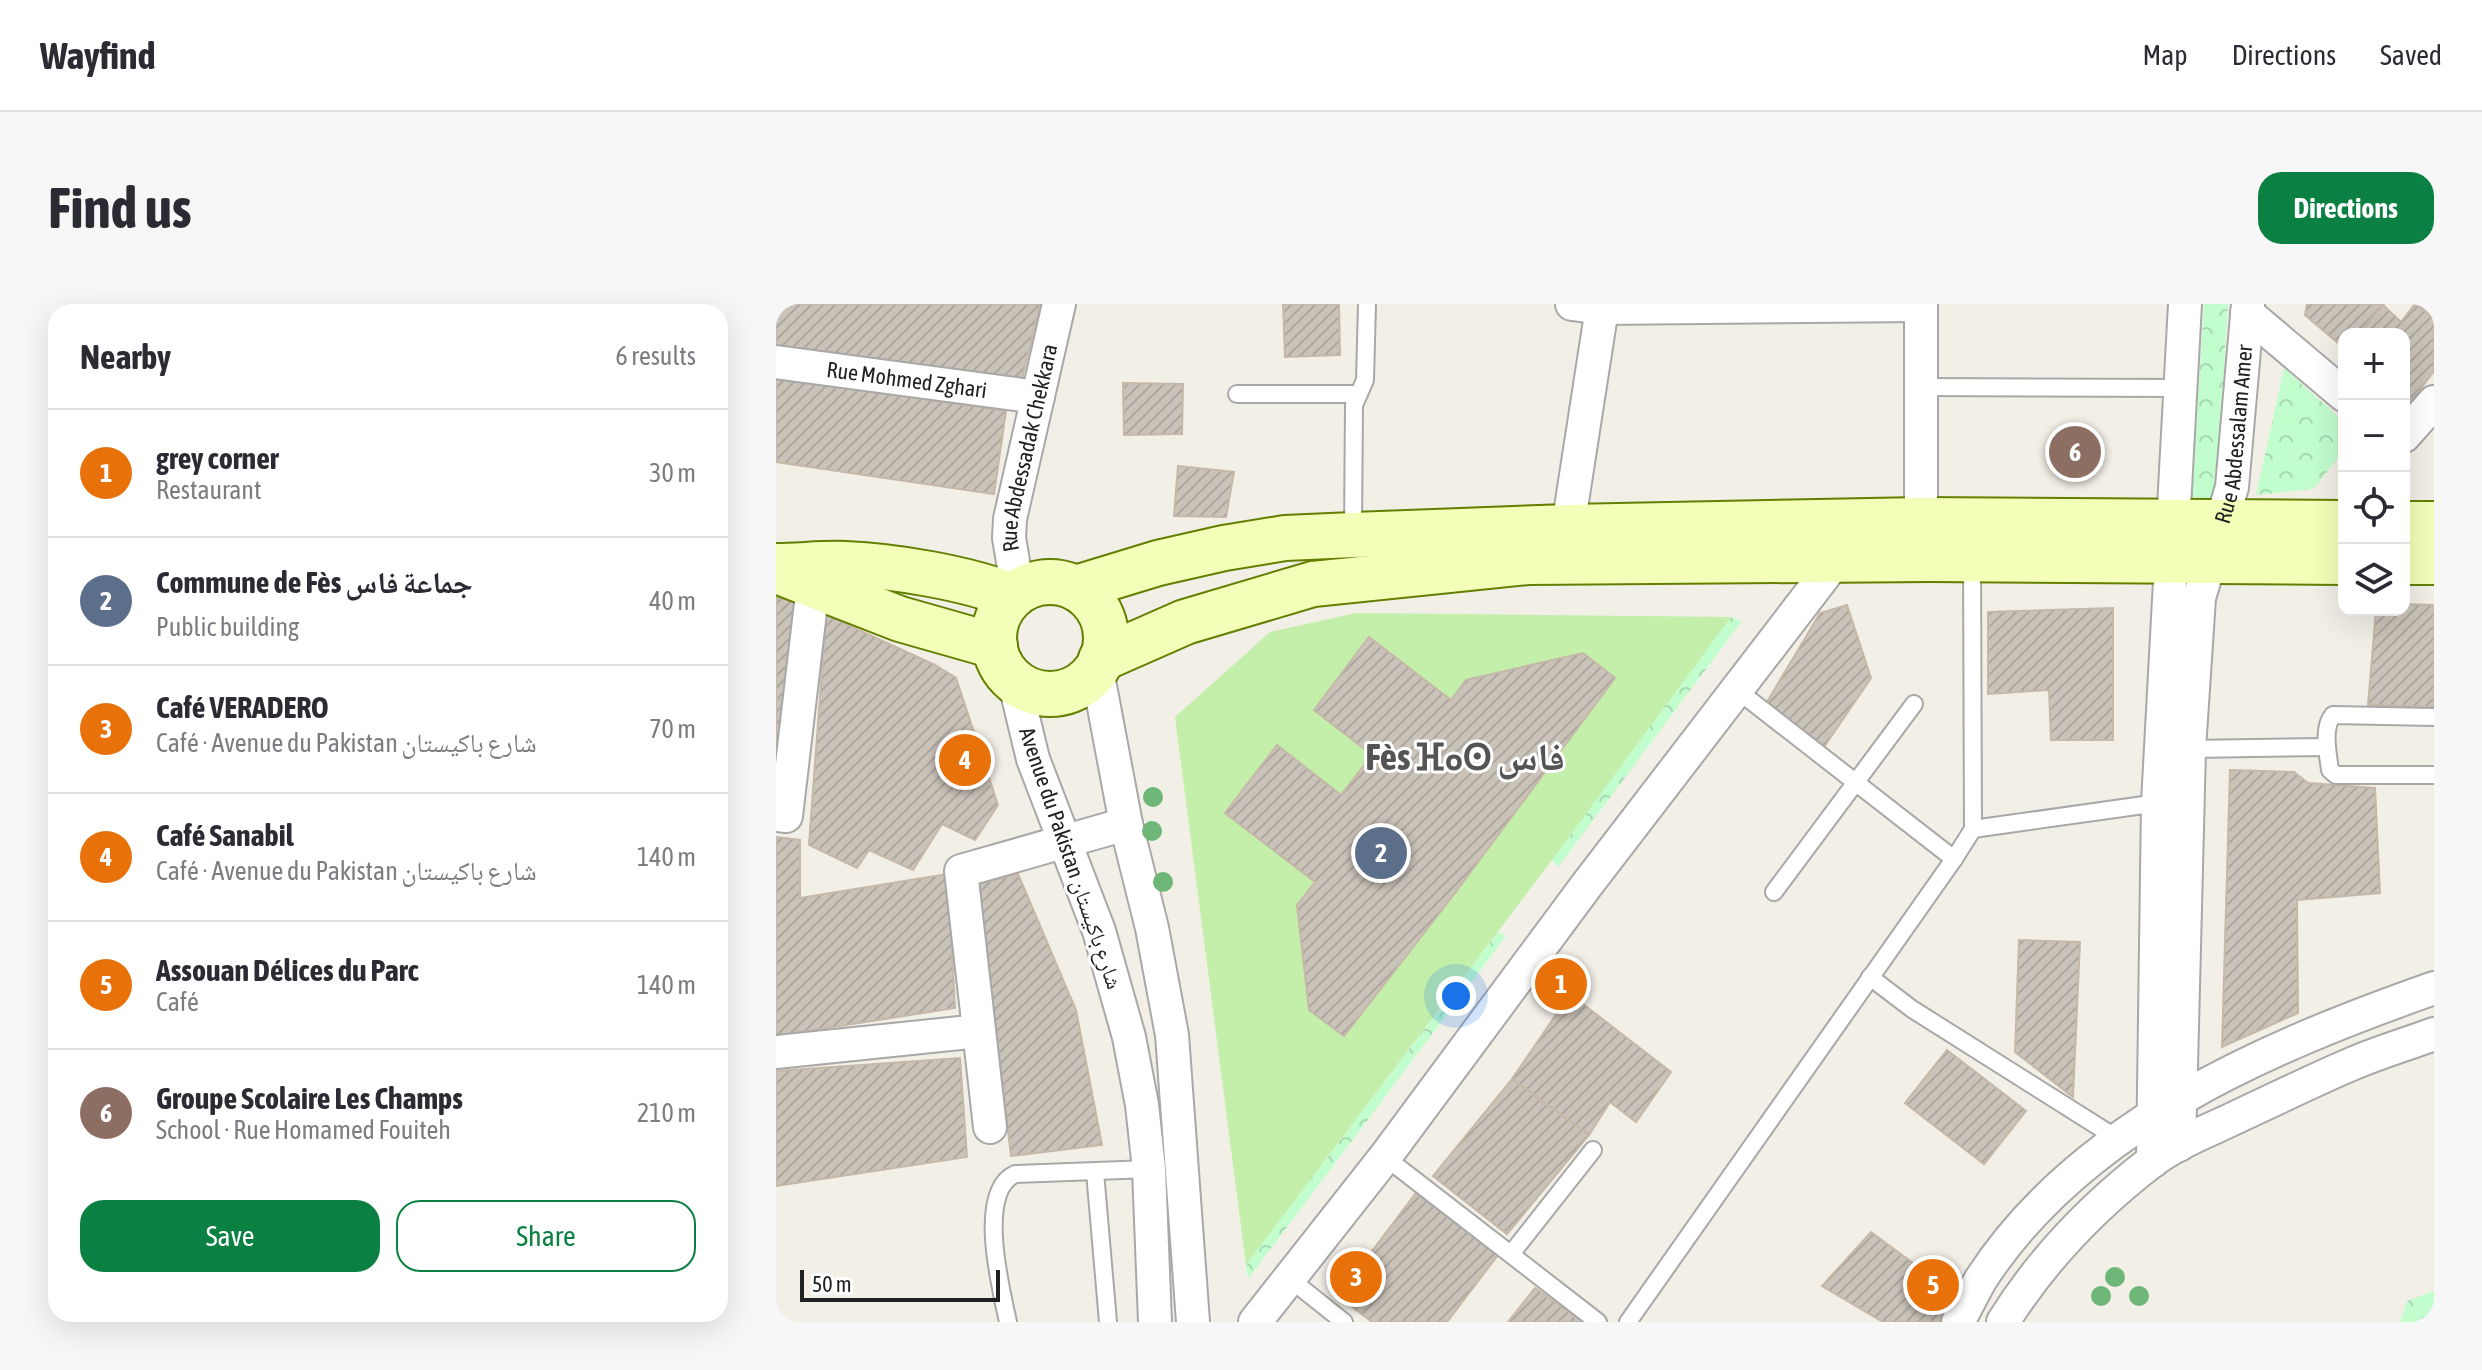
<!DOCTYPE html>
<html lang="en">
<head>
<meta charset="utf-8">
<style>
	:root { --surface:#fff; --page:#f7f7f7; --text:#2b2b33; --muted:#7c7c81; --line:#e1e1e2; --accent:#0b8043 }
	body { margin:0; font-family:"Asap Condensed","Noto Naskh Arabic","Noto Sans Tifinagh",sans-serif; background:var(--page); color:var(--text) }
	.controls { position:absolute; right:24px; top:24px; display:grid; overflow:hidden; border-radius:16px; box-shadow:0 8px 32px #0002 }
	.controls button { width:72px; height:72px; display:grid; place-items:center; padding:0; border:0; border-bottom:2px solid var(--line); background:var(--surface); color:var(--text); font:40px sans-serif }
	.scale { position:absolute; left:24px; bottom:20px; width:200px; box-sizing:border-box; padding-left:8px; border:4px solid #212121; border-top:0; font-size:22px; line-height:28px; white-space:nowrap; color:#212121; -webkit-text-stroke:6px #fff; paint-order:stroke }
	.you { position:absolute; left:680px; top:692px; width:28px; height:28px; margin:-20px; border:6px solid #fff; border-radius:50%; background:#1a73e8; box-shadow:0 0 0 12px #1a73e833 }
	.badge { display:grid; place-items:center; width:52px; height:52px; border-radius:50%; background:var(--accent); color:#fff; font-size:26px; font-weight:700 }
	.pin { position:absolute; translate:-50% -50%; border:4px solid #fff; box-shadow:0 2px 8px #0006 }
	.list { margin:0; padding:0; list-style:none }
	h2 { display:flex; justify-content:space-between; align-items:center; height:104px; margin:0; padding:0 32px; font-size:34px }
	h2 small { font-size:26px; font-weight:400; color:var(--muted) }
	.list li { display:grid; grid-template-columns:52px 1fr auto; gap:24px; align-items:center; box-sizing:border-box; height:128px; padding:0 32px; border-top:2px solid var(--line) }
	.list b { display:block; font-size:30px; white-space:nowrap }
	.list p { margin:0; font-size:26px; white-space:nowrap; color:var(--muted) }
	.list em { font-size:26px; font-style:normal; color:var(--muted) }
	.actions { display:flex; gap:16px; padding:24px 32px }
	.actions a { flex:1; padding:18px 0; border:2px solid var(--accent); border-radius:24px; text-align:center; font-size:28px; color:var(--accent) }
	.actions .main { background:var(--accent); color:#fff }
	.icon { flex:none; width:44px; height:44px; fill:none; stroke:currentColor; stroke-width:2; stroke-linecap:round; stroke-linejoin:round }
	.map { position:relative; flex:none; width:1658px; height:1018px; overflow:hidden; border-radius:24px }
	header { display:flex; align-items:center; gap:48px; box-sizing:border-box; height:112px; padding:0 40px; background:var(--surface); border-bottom:2px solid var(--line) }
	header strong { font-size:38px }
	nav { display:flex; gap:44px; margin-inline-start:auto; font-size:28px }
	.intro { display:flex; align-items:center; justify-content:space-between; box-sizing:border-box; height:192px; padding:0 48px }
	h1 { margin:0; font-size:56px }
	.button { padding:20px 36px; border-radius:24px; background:var(--accent); color:#fff; font-size:28px; font-weight:700 }
	main { display:flex; gap:48px; padding:0 48px }
	aside { flex:1; background:var(--surface); border-radius:24px; box-shadow:0 8px 32px #0002 }
	.map>svg:first-child { display:block }
	.park { fill:url(#park-crowns) }
	.garden { fill:#c4efaa }
	.building { fill:url(#building-hatch); stroke:#c5b8a8; stroke-width:2 }
	.lines { fill:none; stroke-linecap:round; stroke-linejoin:round }
	.lane-casing { stroke:#a8a8a8; stroke-width:20 }
	.street-casing { stroke:#a8a8a8; stroke-width:36 }
	.secondary-casing { stroke:#637f00; stroke-width:48 }
	.lane { stroke:#fff; stroke-width:16 }
	.street { stroke:#fff; stroke-width:32 }
	.secondary { stroke:#f3feb8; stroke-width:44 }
	.tree { fill:#6fb778 }
	.labels { text-anchor:middle; stroke-width:6; stroke-linejoin:round; paint-order:stroke }
	.street-label { font-size:22px; fill:#212121; stroke:#fff }
	.town-label { font-size:38px; font-weight:bold; fill:#545454; stroke:#fff }
</style>
</head>
<body>
<header>
<strong>Wayfind</strong>
<nav><a>Map</a><a>Directions</a><a>Saved</a></nav>
</header>
<div class="intro"><h1>Find us</h1><a class="button">Directions</a></div>
<main>
<aside>
<h2>Nearby<small>6 results</small></h2>
<ul class="list">
<li><span class="badge" style="background:#e8710a">1</span><div><b>grey corner</b><p>Restaurant</p></div><em>30 m</em></li>
<li><span class="badge" style="background:#5c6f8a">2</span><div><b>Commune de Fès جماعة فاس</b><p>Public building</p></div><em>40 m</em></li>
<li><span class="badge" style="background:#e8710a">3</span><div><b>Café VERADERO</b><p>Café · Avenue du Pakistan شارع باكيستان</p></div><em>70 m</em></li>
<li><span class="badge" style="background:#e8710a">4</span><div><b>Café Sanabil</b><p>Café · Avenue du Pakistan شارع باكيستان</p></div><em>140 m</em></li>
<li><span class="badge" style="background:#e8710a">5</span><div><b>Assouan Délices du Parc</b><p>Café</p></div><em>140 m</em></li>
<li><span class="badge" style="background:#8d6e63">6</span><div><b>Groupe Scolaire Les Champs</b><p>School · Rue Homamed Fouiteh</p></div><em>210 m</em></li>
</ul>
<div class="actions"><a class="main">Save</a><a>Share</a></div>
</aside>
<div class="map">
<svg width="1658" height="1018" viewBox="0 0 1658 1018">
	<defs>
		<pattern id="park-crowns" width="20" height="18" patternUnits="userSpaceOnUse" patternTransform="scale(2)"><rect width="20" height="18" fill="#c2fdce"/><path d="M2 6a3 3 0 1 1 6 0M12 15a3 3 0 1 1 6 0" fill="none" stroke="#a6d9b1"/></pattern>
		<pattern id="building-hatch" width="6" height="6" patternUnits="userSpaceOnUse" patternTransform="scale(2)"><rect width="6" height="6" fill="#cac3b9"/><path d="M-1 1l2-2M0 6l6-6M5 7l2-2" fill="none" stroke="#ada79f"/></pattern>
	</defs>
	<rect width="100%" height="100%" fill="#f2efe7"/>
	<g class="park">
		<polygon points="1428,0 1452,0 1440,195 1416,193"/>
		<polygon points="1508,64 1568,118 1568,147 1537,185 1480,191"/>
		<polygon points="955,313 966,317 782,563 776,556"/>
		<polygon points="722,628 730,632 472,975 470,961"/>
		<polygon points="1658,987 1658,1018 1624,1018 1631,997"/>
	</g>
	<polygon class="garden" points="580,309 955,313 776,556 470,961 399,413 494,328"/>
	<g class="building">
		<polygon points="0,0 264,0 246,75 0,41"/>
		<polygon points="507,0 563,0 564,51 509,53"/>
		<polygon points="1531,0 1608,0 1582,30 1568,30 1568,44 1529,11"/>
		<polygon points="1639,0 1658,15 1658,67 1633,100 1628,96 1628,30 1582,30 1607,1 1625,18"/>
		<polygon points="1641,0 1658,0 1658,15"/>
		<polygon points="0,74 230,107 218,190 0,158"/>
		<polygon points="347,79 407,80 406,130 348,131"/>
		<polygon points="402,162 458,168 450,213 398,212"/>
		<polygon points="0,294 20,296 16,397 0,395"/>
		<polygon points="1628,300 1658,301 1658,403 1592,401 1600,306 1628,306"/>
		<polygon points="1071,301 1095,374 1048,443 991,398 1044,309"/>
		<polygon points="1337,304 1337,436 1275,436 1273,386 1212,390 1212,308"/>
		<polygon points="50,311 159,361 180,374 222,501 199,536 166,520 137,566 93,546 81,564 33,541"/>
		<polygon points="593,333 675,396 690,376 807,349 839,374 676,593 568,732 533,706 521,601 539,578 449,509 501,441 565,491 596,451 538,406"/>
		<polygon points="0,395 16,397 0,493"/>
		<polygon points="1454,466 1518,468 1532,479 1599,484 1604,589 1521,596 1522,709 1446,743"/>
		<polygon points="0,533 24,536 24,594 172,570 179,704 0,732"/>
		<polygon points="242,570 300,706 326,841 235,852 203,580"/>
		<polygon points="1243,636 1304,638 1297,793 1239,748"/>
		<polygon points="794,690 895,768 860,818 834,798 813,831 736,775"/>
		<polygon points="1171,746 1250,807 1208,860 1129,799"/>
		<polygon points="184,754 191,853 0,882 0,767"/>
		<polygon points="736,775 813,831 731,930 657,872"/>
		<polygon points="640,889 722,951 671,1018 596,1018 562,992"/>
		<polygon points="1095,928 1183,993 1166,1018 1107,1018 1046,982"/>
		<polygon points="759,984 807,1018 732,1018"/>
	</g>
	<g class="lines">
		<g class="lane-casing">
			<g id="lane">
				<polyline points="1145,83 1405,84"/>
				<polyline points="461,90 583,90"/>
				<polyline points="577,229 578,101 589,76 591,0"/>
				<polyline points="961,386 1178,555"/>
				<path d="M1658,413L1557,411C1546,424 1552,450 1554,466L1560,471H1658"/>
				<polyline points="1413,445 1551,443"/>
				<polyline points="1197,525 1382,499"/>
				<polyline points="998,588 1138,400"/>
				<polyline points="1094,673 1136,705 1342,835"/>
				<polyline points="609,853 822,1018"/>
				<polyline points="319,868 332,1018"/>
				<polyline points="735,950 817,846"/>
				<polyline points="514,975 568,1018"/>
				<path d="M232,1018C225,985 200,888 239,870L373,865"/>
				<polyline points="852,1018 1178,555 1197,525 1196,256"/>
			</g>
		</g>
		<g class="street-casing">
			<g id="street">
				<polyline points="796,0 826,4 1145,1"/>
				<polyline points="1471,9 1568,91"/>
				<path id="s1" d="M0,58L262,93"/>
				<polyline points="1628,132 1658,98"/>
				<polyline points="1145,216 1145,0"/>
				<polyline points="792,223 826,4"/>
				<path id="s2" d="M242,287L233,234L234,215L283,0"/>
				<polyline points="321,366 350,520 376,624 396,731 417,1018"/>
				<polyline points="238,376 257,455 323,627 353,733 366,801 373,865 379,1018"/>
				<polyline points="0,511 10,512 37,282"/>
				<polyline points="0,748 203,727"/>
				<polyline points="214,823 185,567 350,520"/>
				<path id="s3" d="M1403,841L1413,445L1423,294L1456,183L1472,0"/>
				<polyline points="1377,857 1382,499 1409,0"/>
				<polyline points="479,1018 609,853 810,582 1061,255 1062,242"/>
				<path d="M1182,1018C1190,1004 1197,989 1205,975C1305,821 1491,743 1658,684"/>
				<path d="M1227,1018C1265,957 1318,902 1375,858C1403,837 1437,825 1467,810C1504,793 1540,775 1578,759C1604,748 1631,740 1658,730"/>
			</g>
		</g>
		<g class="secondary-casing">
			<g id="secondary">
				<polyline points="1628,220 1658,220"/>
				<polyline points="1628,258 1658,258"/>
				<path d="M0,262C23,262 46,259 69,260C119,262 190,274 236,292"/>
				<polyline points="6,269 124,315 219,342"/>
				<circle cx="274" cy="334" r="56"/>
				<polyline points="300,284 382,259 448,244 509,234 577,231 792,223 1145,216 1568,219"/>
				<polyline points="325,355 409,318 537,280 752,258 1153,255 1568,258"/>
			</g>
		</g>
		<use href="#lane" class="lane"/>
		<use href="#street" class="street"/>
		<use href="#secondary" class="secondary"/>
	</g>
	<g class="tree">
		<circle cx="377" cy="493" r="10"/>
		<circle cx="376" cy="527" r="10"/>
		<circle cx="387" cy="578" r="10"/>
		<circle cx="1339" cy="973" r="10"/>
		<circle cx="1325" cy="992" r="10"/>
		<circle cx="1363" cy="992" r="10"/>
	</g>
	<g class="labels">
		<g class="street-label">
			<text dy="8" stroke="none"><textPath href="#s1" startOffset="132">Rue Mohmed Zghari</textPath></text>
			<text dy="8" stroke="none"><textPath href="#s3" startOffset="716">Rue Abdessalam Amer</textPath></text>
			<text dy="8" stroke="none"><textPath href="#s2" startOffset="146">Rue Abdessadak Chekkara</textPath></text>
			<text transform="translate(295 554) rotate(71)" y="8">Avenue du Pakistan شارع باكيستان</text>
		</g>
		<g class="town-label">
			<text x="689" y="466">Fès ⴼⴰⵙ فاس</text>
		</g>
	</g>
</svg>
<div class="controls">
<button>+</button>
<button>−</button>
<button><svg class="icon" aria-label="locate" viewBox="0 0 24 24"><circle cx="12" cy="12" r="6"/><path d="M12 2v4M12 18v4M2 12h4M18 12h4"/></svg></button>
<button><svg class="icon" aria-label="layers" viewBox="0 0 24 24"><path d="M12 4l9 5-9 5-9-5zM3 14l9 5 9-5"/></svg></button>
</div>
<div class="scale">50 m</div>
<div class="you"></div>
<div class="pin badge" style="left:785px;top:680px;background:#e8710a">1</div>
<div class="pin badge" style="left:605px;top:549px;background:#5c6f8a">2</div>
<div class="pin badge" style="left:580px;top:973px;background:#e8710a">3</div>
<div class="pin badge" style="left:189px;top:456px;background:#e8710a">4</div>
<div class="pin badge" style="left:1157px;top:981px;background:#e8710a">5</div>
<div class="pin badge" style="left:1299px;top:148px;background:#8d6e63">6</div>
</div>
</main>
</body>
</html>
